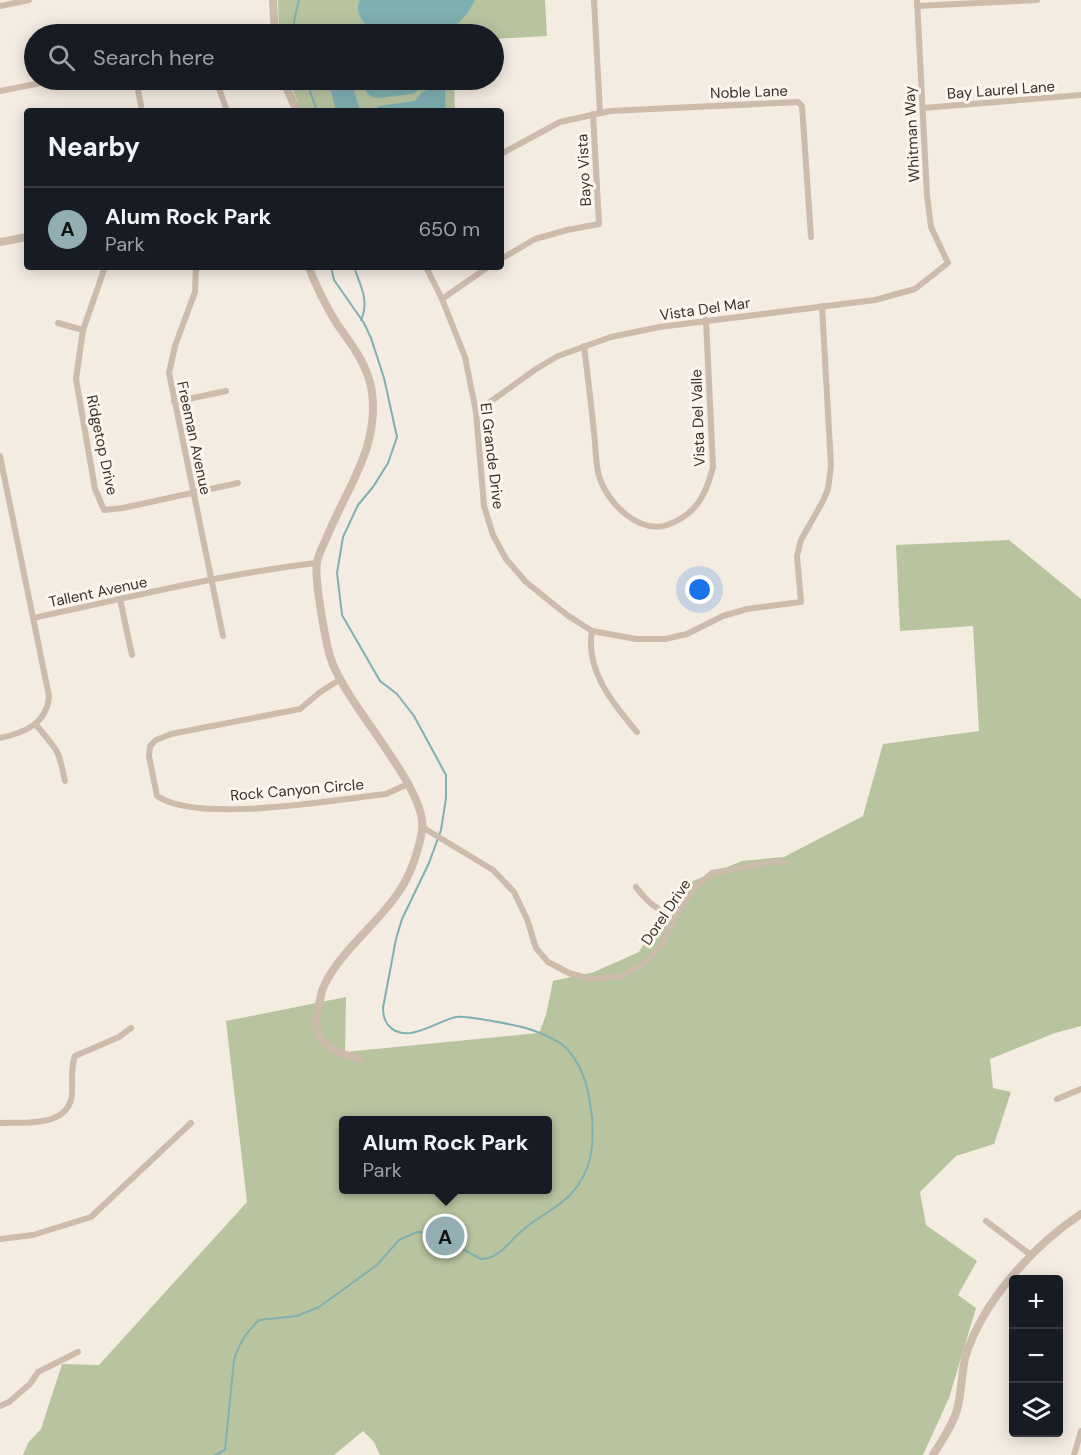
<!DOCTYPE html>
<html lang="en">
<head>
<meta charset="utf-8">
<style>
	:root { --surface:#171b24; --page:#20242c; --text:#f1f3f6; --muted:#9ea1a6; --line:#363941; --accent:#92aeb2 }
	body { margin:0; font-family:"DM Sans",sans-serif; background:var(--page); color:var(--text) }
	.controls { position:absolute; right:18px; bottom:18px; display:grid; overflow:hidden; border-radius:6px; box-shadow:0 3px 15px #0003 }
	.controls button { width:54px; height:54px; display:grid; place-items:center; padding:0; border:0; border-bottom:2px solid var(--line); background:var(--surface); color:var(--text); font:30px sans-serif }
	.you { position:absolute; left:700px; top:590px; width:21px; height:21px; margin:-15px; border:4px solid #fff; border-radius:50%; background:#1a73e8; box-shadow:0 0 0 9px #1a73e833 }
	.badge { display:grid; place-items:center; width:39px; height:39px; border-radius:50%; background:var(--accent); color:#111; font-size:20px; font-weight:700 }
	.pin { position:absolute; translate:-50% -50%; border:3px solid #fff; box-shadow:0 2px 6px #0006 }
	.popup { position:absolute; left:339px; top:1116px; width:213px; height:78px; box-sizing:border-box; display:grid; place-content:center; border-radius:6px; background:var(--surface); filter:drop-shadow(0 2px 4px #0005); font-size:20px; white-space:nowrap; color:var(--muted) }
	.popup b { font-size:22px; color:var(--text) }
	.popup::after { content:''; position:absolute; left:50%; top:100%; margin-left:-12px; border:12px solid transparent; border-top-color:var(--surface) }
	.list { margin:0; padding:0; list-style:none }
	h2 { display:flex; justify-content:space-between; align-items:center; height:78px; margin:0; padding:0 24px; font-size:26px }
	h2 small { font-size:20px; font-weight:400; color:var(--muted) }
	.list li { display:grid; grid-template-columns:39px 1fr auto; gap:18px; align-items:center; box-sizing:border-box; height:84px; padding:0 24px; border-top:2px solid var(--line) }
	.list b { display:block; font-size:22px; white-space:nowrap }
	.list p { margin:0; font-size:20px; white-space:nowrap; color:var(--muted) }
	.list em { font-size:20px; font-style:normal; color:var(--muted) }
	.icon { flex:none; width:33px; height:33px; fill:none; stroke:currentColor; stroke-width:2; stroke-linecap:round; stroke-linejoin:round }
	.map { position:relative; flex:none; width:1081px; height:1455px; overflow:hidden }
	.search { position:absolute; background:var(--surface); box-shadow:0 3px 15px #0003; left:24px; top:24px; width:480px; height:66px; display:flex; align-items:center; gap:15px; box-sizing:border-box; padding:0 21px; border-radius:33px; color:var(--muted); font-size:22px }
	.panel { position:absolute; background:var(--surface); box-shadow:0 3px 15px #0003; left:24px; top:108px; width:480px; height:162px; border-radius:6px }
	.map>svg:first-child { display:block }
	.green { fill:#b8c4a0; fill-rule:evenodd }
	.water { fill:#7fb0b2 }
	.lines { fill:none; stroke-linecap:round; stroke-linejoin:round }
	.stream { stroke:#7fb0b2; stroke-width:2 }
	.minor { stroke:#cdbbac; stroke-width:6 }
	.tertiary { stroke:#cdbbac; stroke-width:8 }
	.labels { text-anchor:middle; stroke-width:6; stroke-linejoin:round; paint-order:stroke }
	.street-label { font-size:15px; fill:#3b302b; stroke:#fbf5ee }
</style>
</head>
<body>
<div class="map">
<svg width="1081" height="1455" viewBox="0 0 1081 1455">
	<rect width="100%" height="100%" fill="#f4ebe1"/>
	<g class="green">
		<polygon points="278,0 545,0 547,36 494,39 494,34 279,34"/>
		<polygon points="289,80 454,80 455,111 301,111"/>
		<path d="M1009,540L1081,599V1026L1055,1033L990,1059L993,1088L1011,1092L994,1144L956,1156L920,1192L926,1225L977,1261L958,1295L976,1308L949,1398L923,1455H380L374,1442L363,1431L334,1455H23L28,1443L41,1429L62,1364L99,1365L247,1202L226,1021L346,997L345,1052L539,1033L546,1015L553,981L594,972L639,952L678,887L742,861L784,857L863,816L883,744L979,731L973,626L900,631L896,545ZM343,1120H547V1190H343Z"/>
	</g>
	<g class="water">
		<path d="M360,0H475C453,45 420,35 377,34C366,26 353,14 360,0Z"/>
		<polygon points="323,80 351,80 360,111 336,111 331,91 325,87"/>
		<path d="M363,80H437L421,88L413,94L378,98C366,97 365,90 363,80Z"/>
		<polygon points="442,85 445,87 446,111 372,111 379,106 415,101 422,92"/>
	</g>
	<g class="lines">
		<g class="stream">
			<polyline points="294,34 294,21 299,0"/>
			<polyline points="306,80 317,111"/>
			<path d="M331,267L334,280L364,323L371,338L384,378L397,437L388,463L373,487L358,505L343,537L337,573L342,615L380,681L397,694L414,716L446,775V798L441,830L429,863L402,919L396,939L383,1008C383,1015 384,1020 388,1025C406,1046 436,1021 456,1017C465,1015 522,1026 532,1030C543,1034 561,1041 568,1050C585,1070 589,1092 592,1117C594,1148 592,1170 571,1194C557,1209 539,1216 524,1229C510,1240 500,1259 481,1259L455,1245"/>
			<path d="M354,267C360,285 370,301 361,320"/>
			<path d="M215,1455L225,1450L234,1360C239,1343 246,1333 259,1320L297,1316L319,1307L377,1265L399,1240L417,1232L437,1233L446,1238"/>
		</g>
		<g class="minor">
			<polyline points="594,0 600,112"/>
			<polyline points="0,6 29,0"/>
			<polyline points="917,6 1037,0"/>
			<polyline points="136,80 142,111"/>
			<polyline points="216,80 227,111"/>
			<polyline points="0,91 56,80"/>
			<polyline points="923,108 1081,95"/>
			<polyline points="501,154 560,122 610,111 798,102 802,106 811,237"/>
			<polyline points="27,176 27,177"/>
			<polyline points="501,259 535,239 567,230 599,224 593,114"/>
			<polyline points="105,267 83,330 76,379 95,489 104,510 123,508 238,483"/>
			<polyline points="196,267 195,292 175,346 169,373 223,636"/>
			<polyline points="426,267 442,299 465,357 476,412 484,506 493,535 506,559 526,582 567,615 592,631 636,639 665,639 687,634 723,616 747,609 801,602 797,556 801,540 823,501 828,489 831,466 822,306"/>
			<polyline points="442,299 488,267"/>
			<polyline points="58,323 83,330"/>
			<path d="M584,346C588,378 592,410 595,443C596,454 596,469 600,479C609,504 639,534 667,525C696,515 706,495 713,467L706,320"/>
			<polyline points="174,402 226,391"/>
			<polyline points="476,412 536,369 558,356 611,337 659,327 875,300 915,289 948,263 931,227 927,195 917,0"/>
			<path d="M0,456L49,696C47,724 24,733 0,738"/>
			<polyline points="120,599 132,655"/>
			<path d="M33,618C127,598 221,574 317,563"/>
			<path d="M592,631C585,670 613,704 637,732"/>
			<path d="M339,680L319,693L300,709L171,734L156,740L150,746L149,756L157,796C198,824 334,800 386,794L408,784"/>
			<path d="M36,725C57,749 59,750 65,781"/>
			<polyline points="422,827 493,870 514,892 527,919 536,948 548,962 569,973 591,979 622,976 645,963 662,944 676,915 694,888 712,873 779,861 784,863"/>
			<path d="M636,887C648,903 657,911 676,915"/>
			<polyline points="1057,1099 1081,1089"/>
			<path d="M0,1123C24,1122 69,1128 72,1094C73,1080 70,1070 75,1056L119,1037L131,1028"/>
			<polyline points="986,1221 1031,1255"/>
			<polyline points="0,1239 33,1235 91,1217 191,1123"/>
			<polyline points="0,1406 9,1402 30,1384 38,1372 78,1352"/>
			<polyline points="1074,1455 1081,1431"/>
		</g>
		<g class="tertiary">
			<polyline points="273,0 275,34"/>
			<polyline points="283,80 297,111"/>
			<polyline points="0,242 27,237"/>
			<path d="M309,267C316,287 326,306 337,324C352,345 368,365 372,392C379,446 349,485 329,532C325,542 319,552 317,562C314,578 325,639 330,656C343,703 429,788 422,831C418,852 412,872 400,890C380,922 339,952 324,986C321,992 320,1001 318,1008C309,1040 331,1052 359,1059"/>
			<path d="M933,1455C942,1440 952,1427 957,1410C962,1392 961,1373 966,1355C983,1301 1034,1245 1081,1214"/>
		</g>
	</g>
	<g class="labels">
		<g class="street-label">
			<text transform="translate(1001 90) rotate(-4)" y="5">Bay Laurel Lane</text>
			<text transform="translate(749 92) rotate(-2)" y="5">Noble Lane</text>
			<text transform="translate(912 134) rotate(-93)" y="5">Whitman Way</text>
			<text transform="translate(584 170) rotate(-93)" y="5">Bayo Vista</text>
			<text transform="translate(705 309) rotate(-8)" y="5">Vista Del Mar</text>
			<text transform="translate(698 418) rotate(-92)" y="5">Vista Del Valle</text>
			<text transform="translate(194 438) rotate(78)" y="5">Freeman Avenue</text>
			<text transform="translate(102 445) rotate(78)" y="5">Ridgetop Drive</text>
			<text transform="translate(492 456) rotate(83)" y="5">El Grande Drive</text>
			<text transform="translate(98 592) rotate(-12)" y="5">Tallent Avenue</text>
			<text transform="translate(297 790) rotate(-5)" y="5">Rock Canyon Circle</text>
			<text transform="translate(666 912) rotate(-56)" y="5">Dorel Drive</text>
		</g>
	</g>
</svg>
<div class="controls">
<button>+</button>
<button>−</button>
<button><svg class="icon" aria-label="layers" viewBox="0 0 24 24"><path d="M12 4l9 5-9 5-9-5zM3 14l9 5 9-5"/></svg></button>
</div>
<div class="you"></div>
<div class="pin badge" style="left:445px;top:1236px">A</div>
<div class="popup"><b>Alum Rock Park</b>Park</div>
<div class="search"><svg class="icon" aria-label="search" viewBox="0 0 24 24"><circle cx="10" cy="10" r="6"/><path d="M15 15l6 6"/></svg>Search here</div>
<section class="panel">
<h2>Nearby<small></small></h2>
<ul class="list">
<li><span class="badge">A</span><div><b>Alum Rock Park</b><p>Park</p></div><em>650 m</em></li>
</ul>
</section>
</div>
</body>
</html>
